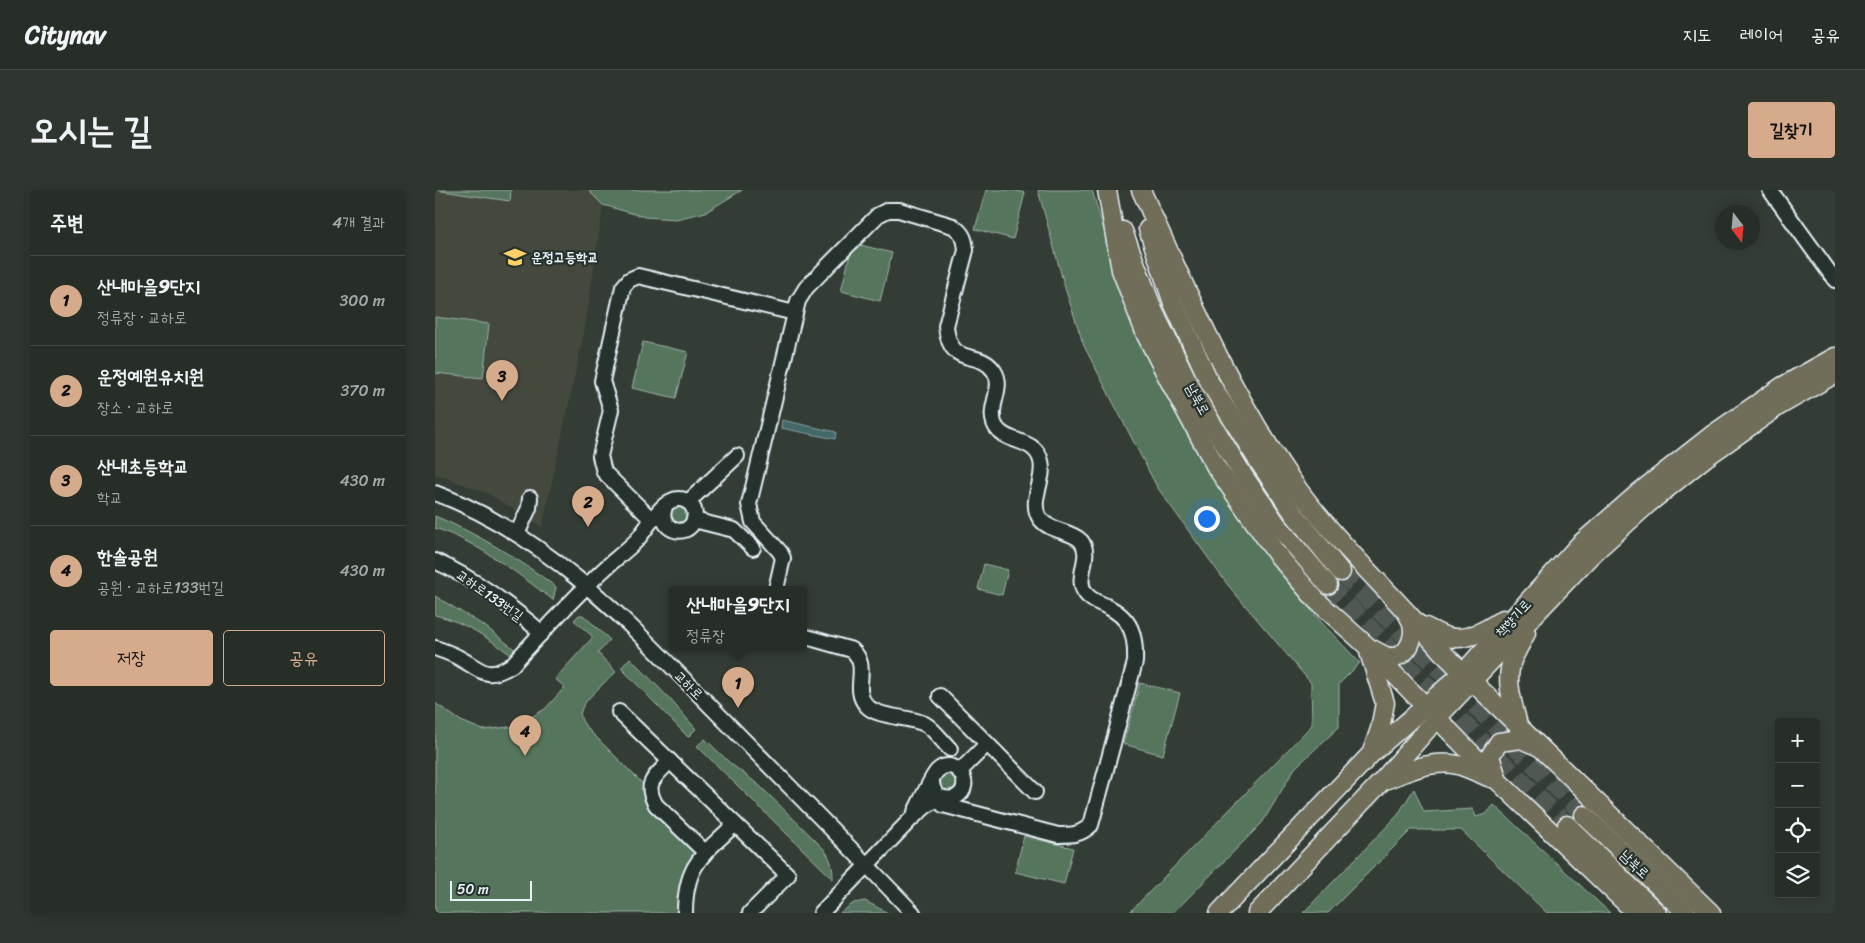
<!DOCTYPE html>
<html lang="ko">
<head>
<meta charset="utf-8">
<style>
	:root { --surface:#272e28; --page:#2f3630; --text:#f1f3f6; --muted:#a4a8a8; --line:#434a45; --accent:#d6ab8b }
	body { margin:0; font-family:Sriracha,"Poor Story",sans-serif; background:var(--page); color:var(--text) }
	.controls { position:absolute; right:15px; bottom:15px; display:grid; overflow:hidden; border-radius:5px; box-shadow:0 2px 12px #0003 }
	.controls button { width:45px; height:45px; display:grid; place-items:center; padding:0; border:0; border-bottom:1px solid var(--line); background:var(--surface); color:var(--text); font:25px sans-serif }
	.compass { position:absolute; left:1280px; top:15px; width:45px; height:45px; border-radius:50%; background:var(--surface); box-shadow:0 2px 12px #0003; rotate:164deg }
	.scale { position:absolute; left:15px; bottom:12px; width:82px; box-sizing:border-box; padding-left:5px; border:2px solid #e8f1f8; border-top:0; font-size:14px; line-height:18px; white-space:nowrap; color:#e8f1f8; -webkit-text-stroke:4px #26332d; paint-order:stroke }
	.you { position:absolute; left:771px; top:328px; width:18px; height:18px; margin:-12px; border:4px solid #fff; border-radius:50%; background:#1a73e8; box-shadow:0 0 0 8px #1a73e833 }
	.badge { display:grid; place-items:center; width:32px; height:32px; border-radius:50%; background:var(--accent); color:#111; font-size:16px; font-weight:700 }
	.pin { position:absolute; translate:-50% -41px; filter:drop-shadow(0 1px 2px #0008) }
	.pin::after { content:''; position:absolute; top:26px; width:18px; height:15px; background:inherit; clip-path:polygon(0 0,100% 0,50% 100%) }
	.popup { position:absolute; left:234px; top:396px; width:138px; height:65px; box-sizing:border-box; display:grid; place-content:center; border-radius:5px; background:var(--surface); filter:drop-shadow(0 1px 4px #0005); font-size:16px; white-space:nowrap; color:var(--muted) }
	.popup b { font-size:19px; color:var(--text) }
	.popup::after { content:''; position:absolute; left:50%; top:100%; margin-left:-10px; border:10px solid transparent; border-top-color:var(--surface) }
	.list { margin:0; padding:0; list-style:none }
	h2 { display:flex; justify-content:space-between; align-items:center; height:65px; margin:0; padding:0 20px; font-size:21px }
	h2 small { font-size:16px; font-weight:400; color:var(--muted) }
	.list li { display:grid; grid-template-columns:32px 1fr auto; gap:15px; align-items:center; box-sizing:border-box; height:90px; padding:0 20px; border-top:1px solid var(--line) }
	.list b { display:block; font-size:19px; white-space:nowrap }
	.list p { margin:0; font-size:16px; white-space:nowrap; color:var(--muted) }
	.list em { font-size:16px; font-style:normal; color:var(--muted) }
	.actions { display:flex; gap:10px; padding:15px 20px }
	.actions a { flex:1; padding:11px 0; border:1px solid var(--accent); border-radius:5px; text-align:center; font-size:18px; color:var(--accent) }
	.actions .main { background:var(--accent); color:#111 }
	.icon { flex:none; width:28px; height:28px; fill:none; stroke:currentColor; stroke-width:2; stroke-linecap:round; stroke-linejoin:round }
	.map { position:relative; flex:none; width:1400px; height:723px; overflow:hidden; border-radius:5px }
	header { display:flex; align-items:center; gap:30px; box-sizing:border-box; height:70px; padding:0 25px; background:var(--surface); border-bottom:1px solid var(--line) }
	header strong { font-size:24px }
	nav { display:flex; gap:28px; margin-inline-start:auto; font-size:18px }
	.intro { display:flex; align-items:center; justify-content:space-between; box-sizing:border-box; height:120px; padding:0 30px }
	h1 { margin:0; font-size:35px }
	.button { padding:12px 22px; border-radius:5px; background:var(--accent); color:#111; font-size:18px; font-weight:700 }
	main { display:flex; gap:30px; padding:0 30px }
	aside { flex:1; background:var(--surface); border-radius:5px; box-shadow:0 2px 12px #0003 }
	.map>svg:first-child { display:block }
	.built { fill:#44493e }
	.green { fill:#54745d; stroke:#9eb2aa }
	.water { fill:#436767; stroke:#859ea1 }
	.lines { fill:none; stroke-linecap:round; stroke-linejoin:round }
	.major-tunnel { stroke:#4f5852; stroke-width:18; stroke-dasharray:18 9; stroke-linecap:butt }
	.minor-casing { stroke:#e8f1f8; stroke-width:18 }
	.major-casing { stroke:#e8f1f8; stroke-width:21 }
	.minor { stroke:#26332d; stroke-width:14 }
	.major { stroke:#706e59; stroke-width:18 }
	.labels { text-anchor:middle; stroke-width:4.5; stroke-linejoin:round; paint-order:stroke }
	.poi-label { font-size:14px; font-weight:bold; fill:#e8f1f8; stroke:#26332d; text-anchor:start }
	.street-label { font-size:14px; fill:#e8f1f8; stroke:#26332d }
</style>
</head>
<body>
<header>
<strong>Citynav</strong>
<nav><a>지도</a><a>레이어</a><a>공유</a></nav>
</header>
<div class="intro"><h1>오시는 길</h1><a class="button">길찾기</a></div>
<main>
<aside>
<h2>주변<small>4개 결과</small></h2>
<ul class="list">
<li><span class="badge">1</span><div><b>산내마을9단지</b><p>정류장 · 교하로</p></div><em>300 m</em></li>
<li><span class="badge">2</span><div><b>운정예원유치원</b><p>장소 · 교하로</p></div><em>370 m</em></li>
<li><span class="badge">3</span><div><b>산내초등학교</b><p>학교</p></div><em>430 m</em></li>
<li><span class="badge">4</span><div><b>한솔공원</b><p>공원 · 교하로133번길</p></div><em>430 m</em></li>
</ul>
<div class="actions"><a class="main">저장</a><a>공유</a></div>
</aside>
<div class="map">
<svg width="1400" height="723" viewBox="0 0 1400 723">
	<rect width="100%" height="100%" fill="#343d35"/>
	<filter id="ink" filterUnits="userSpaceOnUse"><feTurbulence type="fractalNoise" baseFrequency=".02" numOctaves="2"/><feDisplacementMap in="SourceGraphic" scale="10" xChannelSelector="R" yChannelSelector="G"/><feConvolveMatrix kernelMatrix="1 2 1 2 8 2 1 2 1" color-interpolation-filters="sRGB"/></filter>
	<g filter="url(#ink)">
		<polygon class="built" points="0,0 153,0 168,15 150,138 107,337 52,303 0,284"/>
		<g class="green">
			<polygon points="0,0 76,0 75,11"/>
			<polygon points="153,0 307,0 271,22 241,29 210,27 168,15"/>
			<polygon points="551,0 578,0 590,3 578,49 540,39"/>
			<polygon points="603,0 657,0 677,67 828,354 850,389 886,432 925,473 904,494 904,537 860,578 827,633 738,723 694,723 877,535 876,493 792,394 722,297 649,156 630,98"/>
			<polygon points="418,53 457,63 445,111 406,101"/>
			<polygon points="0,127 54,134 48,188 0,183"/>
			<polygon points="208,152 253,162 241,208 197,198"/>
			<polygon points="244,315 251,317 254,327 248,335 238,334 234,322 238,317"/>
			<path d="M0,326C44,345 83,368 121,397L118,410C82,383 44,353 0,338Z"/>
			<polygon points="549,374 573,380 567,405 543,399"/>
			<path d="M0,406L51,437L83,462L79,467C54,449 31,432 0,425Z"/>
			<path d="M144,425H148L175,450L163,463L181,482C172,491 149,509 146,521C144,528 149,534 153,539L207,593L212,616L258,658L259,667L244,723H0V513L26,531L48,540L81,536L110,519L130,497L120,489L158,447L139,430Z"/>
			<polygon points="195,468 234,508 261,539 253,547 186,478"/>
			<polygon points="705,493 745,503 728,565 688,554"/>
			<path d="M270,549L295,573L325,596L389,659C396,669 398,677 398,689L262,556Z"/>
			<polygon points="515,581 525,592 521,602 506,602 502,589 505,585"/>
			<polygon points="979,599 989,622 1038,619 1041,627 1051,624 1059,615 1175,723 1112,723 1026,640 976,640 893,723 868,723 962,626"/>
			<polygon points="589,646 638,658 629,694 580,682"/>
			<polygon points="430,711 453,723 405,723 419,713"/>
		</g>
		<polygon class="water" points="347,230 401,242 400,249 346,238"/>
		<g class="lines">
			<g class="major-tunnel">
				<polyline points="906,382 1149,625"/>
				<polyline points="893,395 1057,562 1132,635"/>
			</g>
			<g class="minor-casing">
				<g id="minor">
					<polyline points="1335,0 1400,90"/>
					<path d="M0,303C117,346 204,444 290,531C353,595 416,658 478,723"/>
					<polyline points="253,312 302,266"/>
					<polyline points="217,330 169,282 165,266 176,220 167,191 188,97 194,90 203,86 360,123"/>
					<polyline points="259,330 299,340 318,358"/>
					<polyline points="82,344 94,318 95,308"/>
					<path d="M0,371C40,389 73,414 107,443"/>
					<path d="M341,399L348,368L345,362L318,332L314,314L363,111L371,98L443,25L453,20H464L518,36C528,43 530,49 531,60L511,136C515,180 544,158 559,181C570,197 553,215 559,233C567,255 600,246 606,271C611,291 592,312 606,330C616,342 635,340 646,351C659,367 637,389 652,405C657,411 665,413 671,416C697,428 701,446 700,472L656,635C645,645 637,645 623,645L508,615"/>
					<path d="M368,446L417,460C436,477 416,498 431,515C442,528 474,526 490,534C499,539 507,551 515,559"/>
					<path d="M0,458C9,461 18,464 26,469C48,481 52,491 77,475C105,444 134,413 164,384C176,372 190,362 201,351C212,339 222,318 236,311C243,307 252,309 257,316C260,320 260,326 259,330C252,350 221,340 230,317"/>
					<polyline points="505,506 600,602"/>
					<polyline points="184,522 353,685 315,723"/>
					<path d="M235,571C220,587 208,593 221,615L270,662"/>
					<polyline points="525,581 552,554"/>
					<path d="M480,622C484,614 497,586 502,581C519,564 542,595 521,607C516,609 511,609 506,607C499,604 497,597 497,591"/>
					<path d="M250,723C250,674 268,665 300,634"/>
					<polyline points="386,723 476,629 491,616 506,607"/>
				</g>
			</g>
			<g class="major-casing">
				<g id="major">
					<polyline points="672,0 686,80 711,145 735,192 781,277 841,363 881,410 932,456 1063,591 1201,723"/>
					<path d="M706,0C752,101 795,204 860,295C903,355 959,405 1007,462L1276,723"/>
					<polyline points="713,39 738,113 775,193 822,269 859,324 906,382"/>
					<polyline points="688,41 719,122 758,202 808,285 843,336 893,395"/>
					<path d="M988,436C996,439 1005,445 1013,447C1032,452 1053,439 1068,429"/>
					<path d="M937,459C942,461 947,465 951,466C971,472 981,449 977,433C976,430 973,426 972,423"/>
					<polyline points="934,462 950,513 945,539 937,562"/>
					<path d="M1083,535C1078,513 1069,490 1078,468C1082,460 1087,451 1091,443"/>
					<polyline points="1062,588 1055,566 1064,552 1086,549 1102,556"/>
					<path d="M950,590C974,581 997,569 1023,575C1034,578 1045,584 1056,588"/>
					<polyline points="1149,625 1251,723"/>
					<polyline points="1132,635 1222,723"/>
					<polyline points="784,723 937,563 1029,482 1144,355 1207,300 1277,245 1348,196 1400,167"/>
					<polyline points="822,723 947,591 1002,528 1155,366 1214,313 1270,268 1344,216 1400,184"/>
				</g>
			</g>
			<use href="#minor" class="minor"/>
			<use href="#major" class="major"/>
		</g>
	</g>
	<defs>
		<g id="school-bare" transform="scale(1.725)"><path d="M0-5L7-2L0 1L-7-2ZM-4 1L0 2.5L4 1V4Q0 6-4 4Z" fill="#ffd166" stroke="#26332d" stroke-width="2.5" paint-order="stroke"/></g>
	</defs>
	<g fill-rule="evenodd">
		<use href="#school-bare" x="80" y="67"/>
	</g>
	<g class="labels">
		<g class="poi-label">
			<text x="96" y="72">운정고등학교</text>
		</g>
		<g class="street-label">
			<text transform="translate(763 209) rotate(61)" y="5">남북로</text>
			<text transform="translate(55 405) rotate(35)" y="5">교하로133번길</text>
			<text transform="translate(1078 428) rotate(-48)" y="5">책향기로</text>
			<text transform="translate(254 495) rotate(45)" y="5">교하로</text>
			<text transform="translate(1200 674) rotate(44)" y="5">남북로</text>
		</g>
	</g>
</svg>
<div class="controls">
<button>+</button>
<button>−</button>
<button><svg class="icon" aria-label="locate" viewBox="0 0 24 24"><circle cx="12" cy="12" r="6"/><path d="M12 2v4M12 18v4M2 12h4M18 12h4"/></svg></button>
<button><svg class="icon" aria-label="layers" viewBox="0 0 24 24"><path d="M12 4l9 5-9 5-9-5zM3 14l9 5 9-5"/></svg></button>
</div>
<svg class="compass" viewBox="-18 -18 36 36"><path d="M0-13l5 13h-10z" fill="#e53935"/><path d="M0 13l5-13h-10z" fill="#a4a8a8"/></svg>
<div class="scale">50 m</div>
<div class="you"></div>
<div class="pin badge" style="left:303px;top:518px">1</div>
<div class="popup"><b>산내마을9단지</b>정류장</div>
<div class="pin badge" style="left:153px;top:337px">2</div>
<div class="pin badge" style="left:67px;top:211px">3</div>
<div class="pin badge" style="left:90px;top:566px">4</div>
</div>
</main>
</body>
</html>
